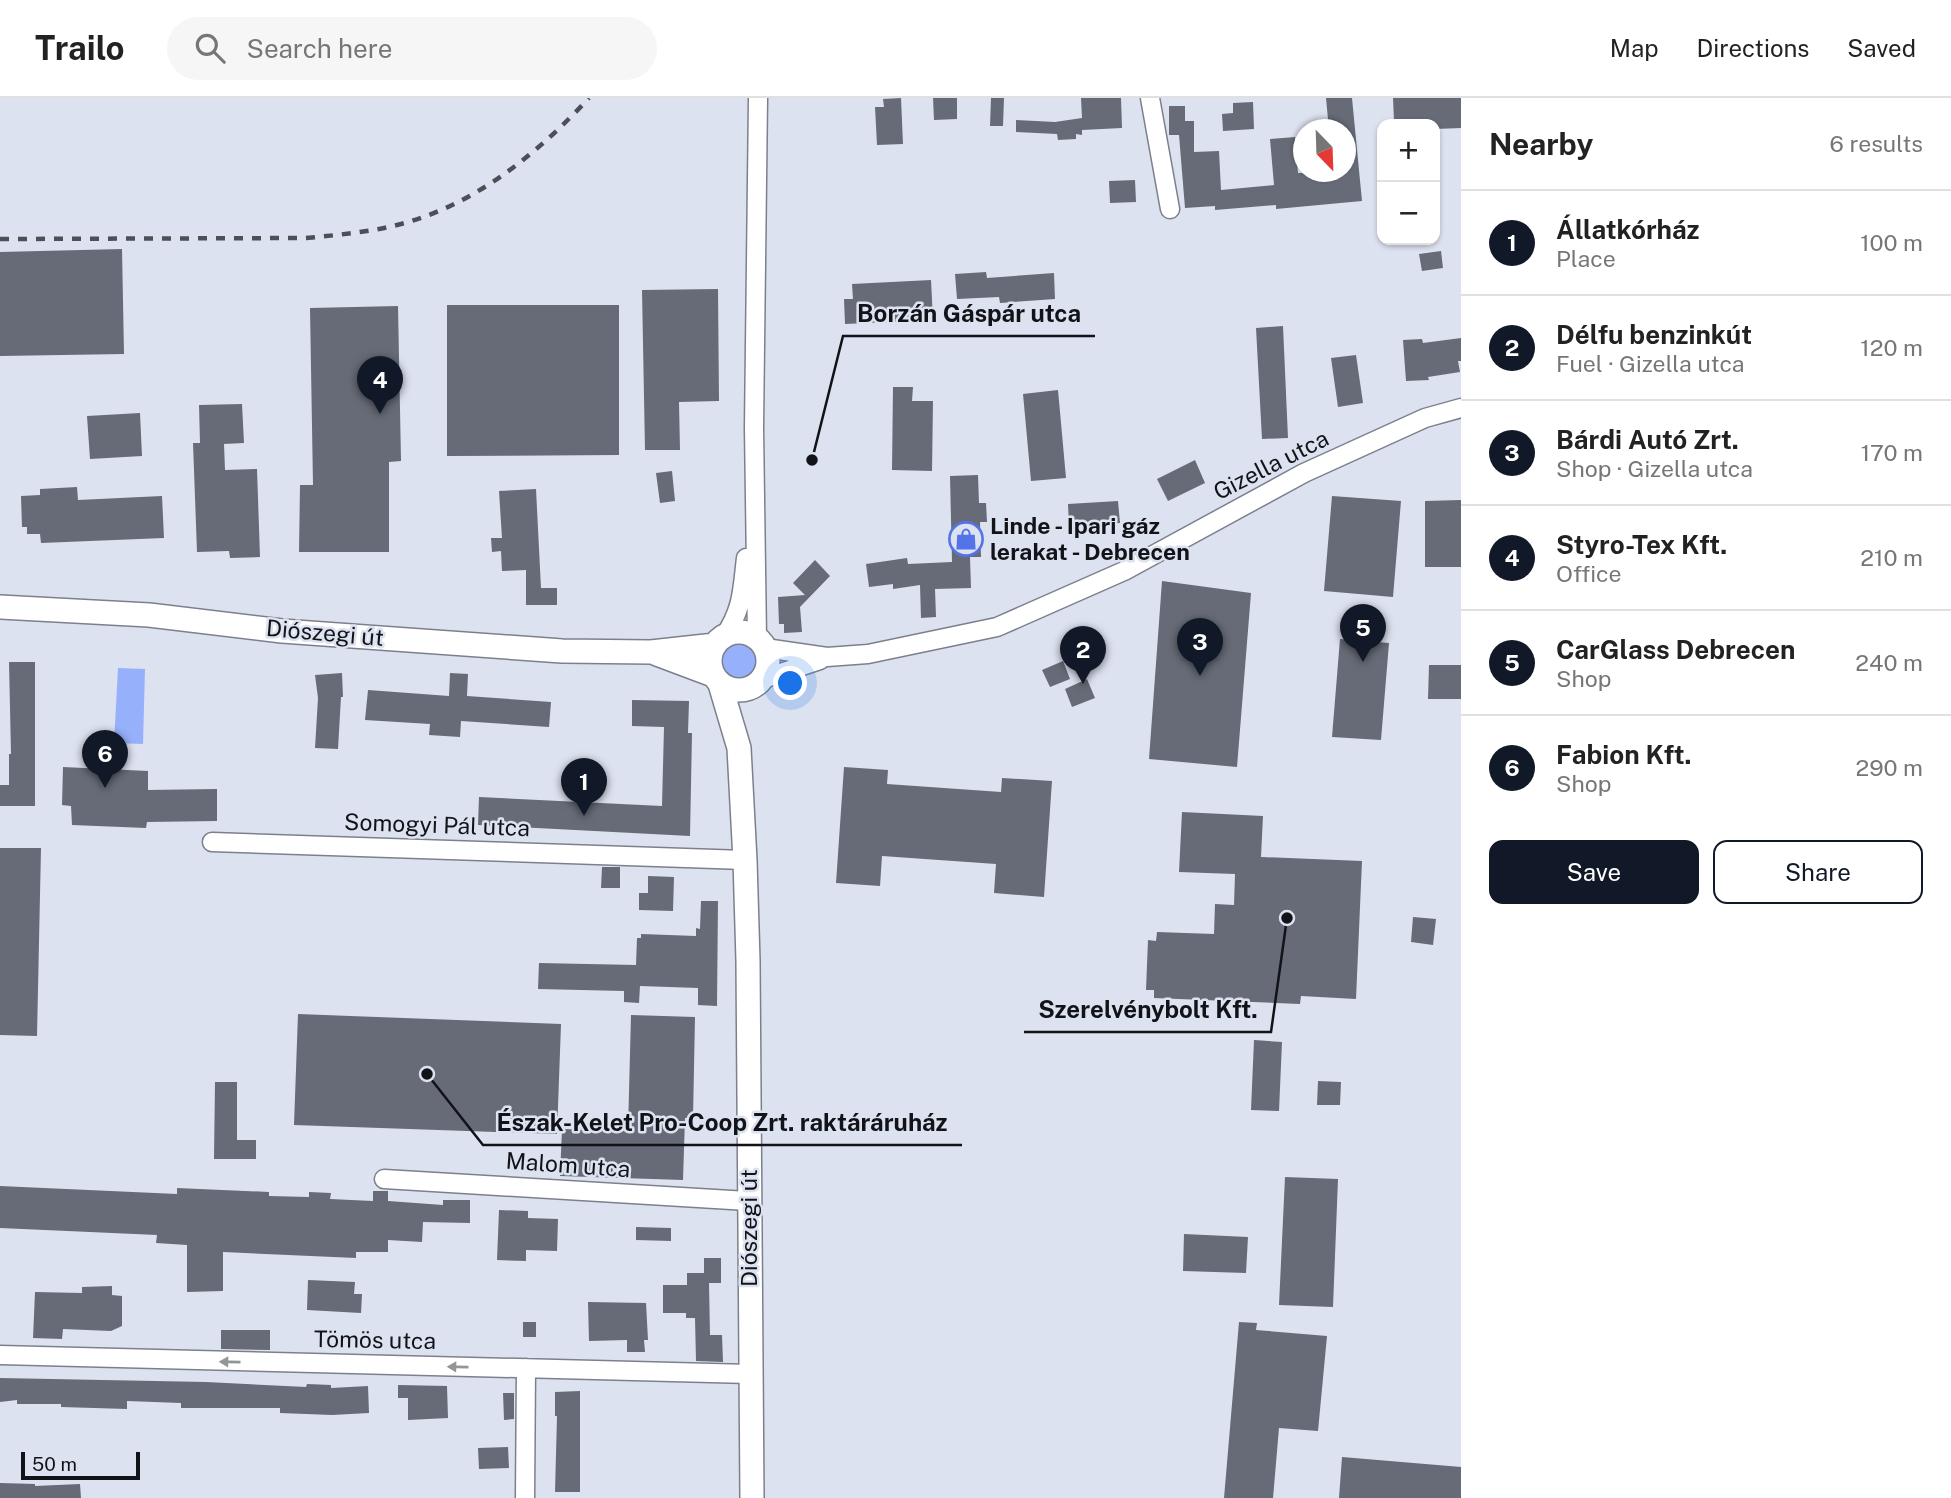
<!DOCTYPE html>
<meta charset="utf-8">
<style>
body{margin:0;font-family:"Public Sans",sans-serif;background:#f6f6f6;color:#222}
.controls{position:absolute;right:21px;top:21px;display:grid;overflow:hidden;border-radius:14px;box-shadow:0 2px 5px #0004}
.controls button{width:63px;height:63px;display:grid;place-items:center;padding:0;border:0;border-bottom:2px solid #e0e0e0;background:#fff;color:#222;font:35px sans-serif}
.compass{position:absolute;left:1293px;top:21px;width:63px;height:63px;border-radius:50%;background:#fff;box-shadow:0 2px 5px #0004;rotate:157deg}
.scale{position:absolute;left:21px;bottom:18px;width:119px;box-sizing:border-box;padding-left:7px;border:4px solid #111318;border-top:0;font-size:19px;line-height:24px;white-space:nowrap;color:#111318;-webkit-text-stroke:5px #dde2f0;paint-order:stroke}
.you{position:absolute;left:791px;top:586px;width:24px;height:24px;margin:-18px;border:5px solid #fff;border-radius:50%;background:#1a73e8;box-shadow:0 0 0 10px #1a73e833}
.badge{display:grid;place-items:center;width:46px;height:46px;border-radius:50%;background:#111827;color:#fff;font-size:23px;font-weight:700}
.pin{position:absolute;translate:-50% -58px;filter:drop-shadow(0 2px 4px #0008)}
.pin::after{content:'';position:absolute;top:37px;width:24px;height:21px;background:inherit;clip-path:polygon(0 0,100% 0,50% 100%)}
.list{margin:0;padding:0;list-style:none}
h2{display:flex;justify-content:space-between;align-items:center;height:91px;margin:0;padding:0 28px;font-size:30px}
h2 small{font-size:23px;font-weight:400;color:#767676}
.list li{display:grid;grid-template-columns:46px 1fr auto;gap:21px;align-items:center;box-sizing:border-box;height:105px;padding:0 28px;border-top:2px solid #e0e0e0}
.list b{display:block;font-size:26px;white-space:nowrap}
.list p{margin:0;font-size:23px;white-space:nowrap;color:#767676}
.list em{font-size:23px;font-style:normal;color:#767676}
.actions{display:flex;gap:14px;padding:21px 28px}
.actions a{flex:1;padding:16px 0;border:2px solid #111827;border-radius:14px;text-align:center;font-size:24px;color:#111827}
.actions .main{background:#111827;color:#fff}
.icon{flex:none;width:38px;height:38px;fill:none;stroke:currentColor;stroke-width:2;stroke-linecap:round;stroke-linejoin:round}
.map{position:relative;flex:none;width:1461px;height:1400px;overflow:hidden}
header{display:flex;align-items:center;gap:42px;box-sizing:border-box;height:98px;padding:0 35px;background:#fff;border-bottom:2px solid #e0e0e0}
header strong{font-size:33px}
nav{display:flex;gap:38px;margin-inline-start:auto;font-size:24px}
.search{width:490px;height:63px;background:#f6f6f6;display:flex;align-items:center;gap:18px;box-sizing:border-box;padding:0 24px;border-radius:38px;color:#767676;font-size:26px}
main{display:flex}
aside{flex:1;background:#fff}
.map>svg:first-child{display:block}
.green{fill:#97b0fb}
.building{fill:#666b77}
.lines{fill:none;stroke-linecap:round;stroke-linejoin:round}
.minor-casing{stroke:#7c808c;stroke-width:21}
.major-casing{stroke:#7c808c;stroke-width:26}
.minor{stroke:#fff;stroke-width:18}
.major{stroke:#fff;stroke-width:23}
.rail{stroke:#4d4f57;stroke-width:4.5;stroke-dasharray:9 9;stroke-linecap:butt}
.oneway{fill:#949597}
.labels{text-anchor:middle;stroke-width:5;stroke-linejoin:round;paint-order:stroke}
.street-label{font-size:23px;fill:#111318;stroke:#dde2f0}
.poi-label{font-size:23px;font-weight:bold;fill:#111318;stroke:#dde2f0;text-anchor:start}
.leader{fill:none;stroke:#111318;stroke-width:2.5}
.callout-dot{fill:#111318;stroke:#dde2f0;stroke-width:2.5}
.callout-label{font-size:24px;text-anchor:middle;font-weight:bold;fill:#111318;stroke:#dde2f0;stroke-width:5;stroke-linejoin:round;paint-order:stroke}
</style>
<header>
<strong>Trailo</strong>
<div class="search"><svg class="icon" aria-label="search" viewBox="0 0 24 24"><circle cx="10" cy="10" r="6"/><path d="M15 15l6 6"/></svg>Search here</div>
<nav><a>Map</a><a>Directions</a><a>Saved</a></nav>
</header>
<main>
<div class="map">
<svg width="1461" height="1400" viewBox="0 0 1461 1400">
<rect width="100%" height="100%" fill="#dde2f0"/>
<!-- green -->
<path class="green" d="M720 563a19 19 0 1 1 38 0a19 19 0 1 1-38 0Z
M118,570L145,571L143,646L114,645Z"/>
<!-- building -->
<path class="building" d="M901,0L903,46L877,47L875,9H884L883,1Z
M933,0H957V21L934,22Z
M991,0H1004L1003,28H990Z
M1081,0H1121L1122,30L1082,32V37L1076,36V41L1058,42L1057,36L1016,34V22L1055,24L1082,20Z
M1326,0H1352L1362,103L1276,111V107L1215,112V108L1185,110L1179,37H1169V8H1185V23H1194V54L1219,53L1221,92L1274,87L1270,41L1295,39L1298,75L1346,74V32H1329Z
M1393,0H1461V30L1435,31V26H1429L1428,21L1394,23Z
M1253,4L1254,31L1223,33L1222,16L1233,15V5Z
M1135,82L1136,104L1110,105L1109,83Z
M122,151L124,256L0,258V154Z
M1441,153L1443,170L1422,173L1419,156Z
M986,174L987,180L1054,175L1055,201L1000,205L999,199L957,201L955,176Z
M931,182L933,222L845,226L844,201H853L852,186Z
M718,191L719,303L679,304L680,352H645L642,192Z
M447,207H619V357L447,358Z
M398,208L401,363L389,364V454H299L300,387H313L310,210Z
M1283,228L1288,340L1262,341L1256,230Z
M1461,240V263H1458L1460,274L1428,279L1429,282L1406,283L1403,242L1422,241L1423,245Z
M1356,257L1363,305L1338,309L1331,260Z
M893,289H913L912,303H933L932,373L892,372Z
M1058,292L1066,380L1031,383L1023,296Z
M242,306L244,345L224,346L225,372L257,371L260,459L230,460L229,453L197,454L193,345H200L199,307Z
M140,315L142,358L90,361L87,318Z
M1195,362L1205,385L1168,403L1157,381Z
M672,373L675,403L660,405L656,375Z
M978,377L979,405H986L987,424H980L981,459H970L971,490L935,491L936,519L921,520L920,487L893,491V486L869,489L866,466L907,460L908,466L952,464L950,378Z
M77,389L78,402L162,398L164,440L41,445L40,436H27V429H22L21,398L40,397V391Z
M536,391L541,490H557V507H526V472L502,473L501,453L492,454L491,440H502L499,393Z
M1332,398L1401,403L1393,499L1324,493Z
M1461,402V469H1425V403Z
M1118,403L1120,425L1069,428L1068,406Z
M815,462L830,478L800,509L802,534L784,535V526H779L778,499L805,497L793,485Z
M1162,483L1251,495L1237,669L1149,661Z
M1340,541L1389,545L1381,642L1332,639Z
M1063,563L1070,581L1050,589L1042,572Z
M9,564H35V708H0V687H9V656H11Z
M1429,567H1461V601H1428Z
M342,575L343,599H341L338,651L315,650L318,600L315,577Z
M450,575L468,576L467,598L551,604L549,629L461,623L460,639L429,637L430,626L365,622L368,592L449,598Z
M1087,581L1095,600L1072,609L1065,591Z
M632,602L689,603L688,635H692L690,738L478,727L479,699L662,708L664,629L632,628Z
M63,669L148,673V692L217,691V723L147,724L146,730L72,727L71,708L62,707Z
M844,669L888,672L887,686L1001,694L1002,680L1052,683L1044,799L994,795L996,766L882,758L880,788L836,785Z
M1182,714L1263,718L1261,759L1362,763L1356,901L1301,898L1300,906L1154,900V892H1146L1148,842L1156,843L1157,834L1214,836L1215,806L1234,807L1235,776L1179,774Z
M0,750H41L37,938L0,937Z
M602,769H620V790H601Z
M648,778L674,779L673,813L639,812V795H648Z
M701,803H718L717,908L698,907V890L640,888L639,905L624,904V893L538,891L539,865L636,867L637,840H641V836L696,838V830L700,831Z
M1413,819L1436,821L1433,847L1411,844Z
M298,916L561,926L557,1036L294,1027Z
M631,917L695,919L693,1020H685L683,1082L560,1078L562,1031L628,1033Z
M1254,942L1282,944L1279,1013L1251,1012Z
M1318,983L1341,984L1340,1007H1317Z
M215,984H237V1042H256V1061H214Z
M1285,1079L1338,1081L1333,1209L1279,1207Z
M0,1088L177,1096V1090L269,1094V1098L309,1099V1094L331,1095L330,1101L373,1103V1093H388V1103L443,1107V1102H470V1125L423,1124L422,1144L388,1142V1154H356V1160L223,1154V1193L187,1194V1147L156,1145L157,1137L0,1130Z
M499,1112L528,1113V1120L558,1121L557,1153L526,1152V1163L497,1162Z
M636,1129L671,1130V1143L636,1142Z
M1184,1136L1248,1139L1246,1175L1183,1173Z
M704,1160H721V1185H709L710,1237H722L723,1264L696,1263L695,1220H686V1215H663V1187H687V1175H704Z
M308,1182L355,1184L354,1196H362L361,1215L307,1212Z
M112,1188V1197L122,1198V1228L111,1233L63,1231L62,1241L33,1240L35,1194L82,1195V1189Z
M588,1204L646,1205L648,1242H644L645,1254H627V1242L589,1243Z
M523,1224H536V1239H523Z
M1239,1224L1257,1225L1256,1232L1327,1238L1318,1333L1279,1330L1273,1400H1224Z
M221,1232H270V1252L221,1251Z
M0,1280L206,1284L306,1289L307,1286L331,1287V1290L368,1288L369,1315L332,1317L280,1315V1310H181V1305L127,1303V1311L61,1309V1306H17V1302L0,1304Z
M398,1287L447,1288L448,1320L408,1322V1300H398Z
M580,1293V1394H555L557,1318H555V1294Z
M503,1295H514V1321L504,1322Z
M508,1349L509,1370L479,1371L478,1350Z
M1342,1359L1461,1369V1400H1339Z
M0,1385L35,1386V1388L80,1386L81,1400H0Z"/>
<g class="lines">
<!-- minor casing -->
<g class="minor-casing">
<path id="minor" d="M1150,0L1170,111
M724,539C743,510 742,493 746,460
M757,541L754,330L758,0
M765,550L827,559L868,556L997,529L1124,473L1304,375L1425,320L1461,310
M760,582L820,562
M212,744L745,762
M384,1081L748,1103
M0,1257L750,1276
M525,1400L526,1270"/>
</g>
<!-- major casing -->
<g class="major-casing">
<path id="major" d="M0,509L149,517L282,533L562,553L651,554L715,547
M710 563a29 29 0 1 1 58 0a29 29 0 1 1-58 0Z
M657,556L713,577
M720,586L739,650L745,762L748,863L752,1400"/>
</g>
<!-- minor -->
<use href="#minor" class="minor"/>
<!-- major -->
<use href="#major" class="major"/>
<!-- rail -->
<path class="rail" d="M0,141L306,140C338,137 370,134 401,126C476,106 537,56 589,0"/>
</g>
<!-- one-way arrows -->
<defs><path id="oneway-solid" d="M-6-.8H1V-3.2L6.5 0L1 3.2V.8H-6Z" transform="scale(1.75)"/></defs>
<g class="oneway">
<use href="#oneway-solid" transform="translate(230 1264) rotate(-179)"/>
<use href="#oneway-solid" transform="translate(458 1269) rotate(-179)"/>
</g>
<!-- icons -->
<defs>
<g id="shop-ring" transform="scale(1.75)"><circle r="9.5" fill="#dde2f0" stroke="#5473e8" stroke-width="1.5"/><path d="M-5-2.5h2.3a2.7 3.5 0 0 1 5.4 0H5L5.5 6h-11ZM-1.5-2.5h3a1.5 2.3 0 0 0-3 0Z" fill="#5473e8"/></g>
</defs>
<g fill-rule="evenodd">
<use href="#shop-ring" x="966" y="441"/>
</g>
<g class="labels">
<!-- street labels -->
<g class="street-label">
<text transform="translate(1271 367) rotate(-27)" y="8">Gizella utca</text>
<text transform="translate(325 535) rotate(5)" y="8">Diószegi út</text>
<text transform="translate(437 727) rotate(2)" y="8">Somogyi Pál utca</text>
<text transform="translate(568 1067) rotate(4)" y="8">Malom utca</text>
<text transform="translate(749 1130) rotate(-90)" y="8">Diószegi út</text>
<text transform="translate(375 1242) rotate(1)" y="8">Tömös utca</text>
</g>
<!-- poi labels -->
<g class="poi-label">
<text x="990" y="436">Linde - Ipari gáz<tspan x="990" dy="26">lerakat - Debrecen</tspan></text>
</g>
</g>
<!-- callouts -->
<path class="leader" d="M812 362L843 238H1095M1287 820L1271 934H1024M427 976L483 1047H962"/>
<g class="callout-dot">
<circle cx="812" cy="362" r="7"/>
<circle cx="1287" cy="820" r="7"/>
<circle cx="427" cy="976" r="7"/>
</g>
<g class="callout-label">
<text x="969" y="224">Borzán Gáspár utca</text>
<text x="1148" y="920">Szerelvénybolt Kft.</text>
<text x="722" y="1033">Észak-Kelet Pro-Coop Zrt. raktáráruház</text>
</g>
</svg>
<div class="controls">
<button>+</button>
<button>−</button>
</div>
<svg class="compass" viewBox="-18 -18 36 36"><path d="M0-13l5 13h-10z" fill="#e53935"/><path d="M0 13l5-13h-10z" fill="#767676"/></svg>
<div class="scale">50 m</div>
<div class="you"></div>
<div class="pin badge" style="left:584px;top:718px">1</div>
<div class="pin badge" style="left:1083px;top:586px">2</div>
<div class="pin badge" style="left:1200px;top:578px">3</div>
<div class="pin badge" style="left:380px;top:316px">4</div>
<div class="pin badge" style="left:1363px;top:564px">5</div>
<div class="pin badge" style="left:105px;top:690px">6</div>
</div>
<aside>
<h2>Nearby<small>6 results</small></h2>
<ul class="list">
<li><span class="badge">1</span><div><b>Állatkórház</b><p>Place</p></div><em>100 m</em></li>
<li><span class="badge">2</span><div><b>Délfu benzinkút</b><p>Fuel · Gizella utca</p></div><em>120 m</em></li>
<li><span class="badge">3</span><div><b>Bárdi Autó Zrt.</b><p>Shop · Gizella utca</p></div><em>170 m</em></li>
<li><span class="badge">4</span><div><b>Styro-Tex Kft.</b><p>Office</p></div><em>210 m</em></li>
<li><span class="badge">5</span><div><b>CarGlass Debrecen</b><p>Shop</p></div><em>240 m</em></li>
<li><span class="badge">6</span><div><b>Fabion Kft.</b><p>Shop</p></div><em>290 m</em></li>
</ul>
<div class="actions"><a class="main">Save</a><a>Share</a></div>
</aside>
</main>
